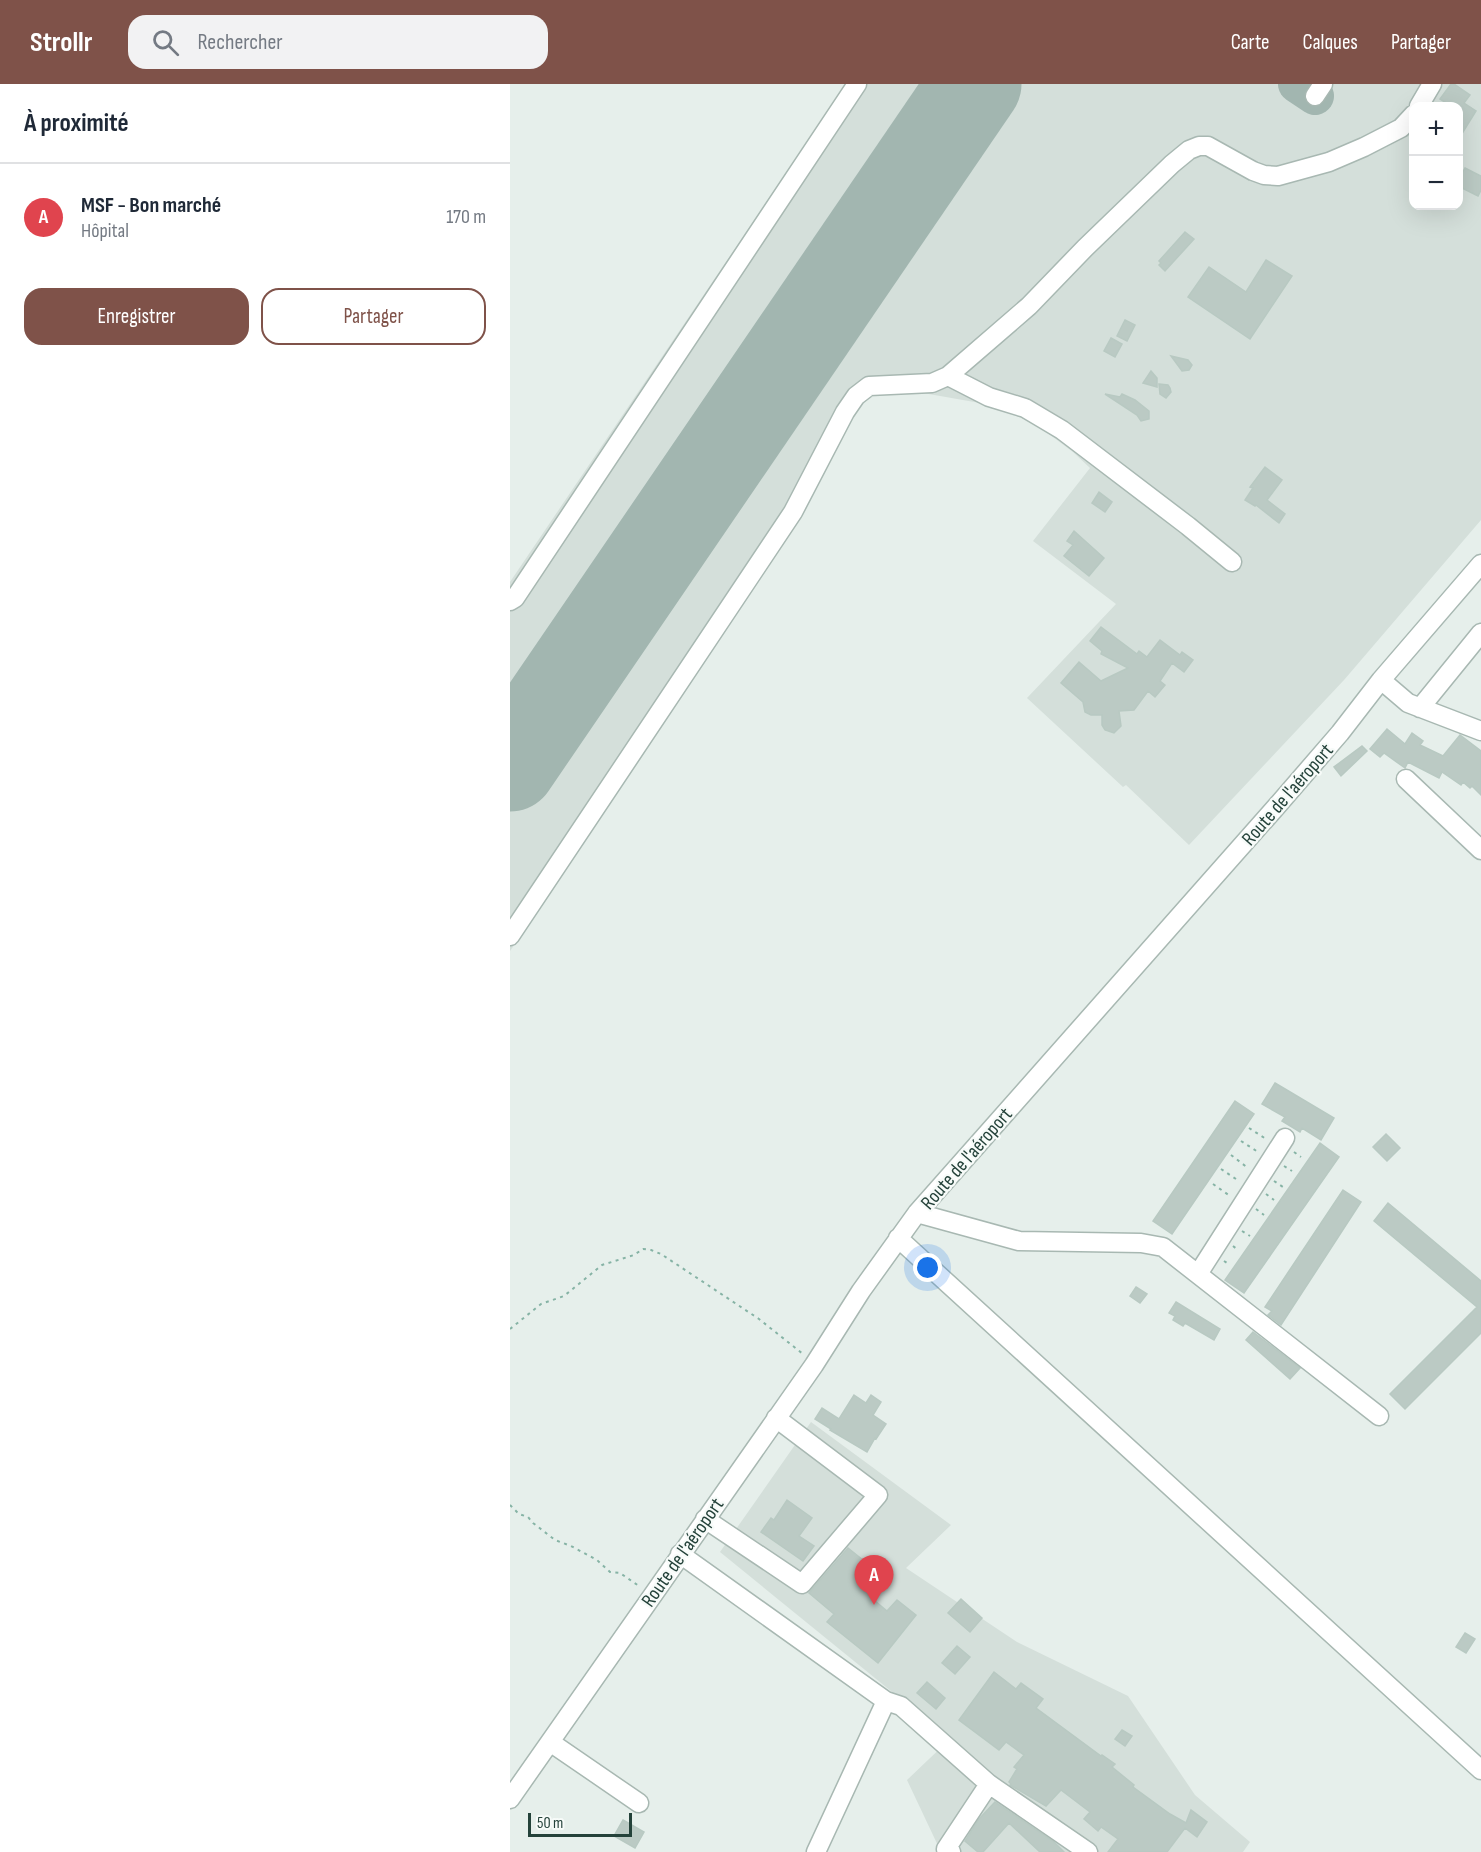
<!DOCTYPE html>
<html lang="fr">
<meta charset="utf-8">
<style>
body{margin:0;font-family:"Sofia Sans Condensed",sans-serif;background:#f2f2f3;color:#1f2937}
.controls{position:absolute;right:18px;top:18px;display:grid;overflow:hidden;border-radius:12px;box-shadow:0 6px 24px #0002}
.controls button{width:54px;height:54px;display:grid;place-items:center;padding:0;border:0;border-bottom:2px solid #e0e1e3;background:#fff;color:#1f2937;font:30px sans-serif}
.scale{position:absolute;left:18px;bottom:15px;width:104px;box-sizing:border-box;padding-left:6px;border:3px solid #24423a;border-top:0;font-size:16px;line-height:21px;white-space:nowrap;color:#24423a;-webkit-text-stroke:4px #f7fbf9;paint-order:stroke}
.you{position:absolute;left:418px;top:1184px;width:21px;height:21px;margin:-15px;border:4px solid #fff;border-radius:50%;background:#1a73e8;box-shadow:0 0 0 9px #1a73e833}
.badge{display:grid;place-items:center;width:39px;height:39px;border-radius:50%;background:#7f5249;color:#fff;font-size:20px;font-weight:700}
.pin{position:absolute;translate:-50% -50px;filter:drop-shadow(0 2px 3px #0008)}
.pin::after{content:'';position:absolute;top:32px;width:21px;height:18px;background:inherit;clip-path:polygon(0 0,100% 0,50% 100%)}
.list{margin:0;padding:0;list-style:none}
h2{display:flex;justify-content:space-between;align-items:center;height:78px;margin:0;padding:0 24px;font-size:26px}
h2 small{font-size:20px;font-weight:400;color:#747a83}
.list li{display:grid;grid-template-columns:39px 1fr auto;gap:18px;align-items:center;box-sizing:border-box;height:108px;padding:0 24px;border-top:2px solid #e0e1e3}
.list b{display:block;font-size:22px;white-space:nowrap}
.list p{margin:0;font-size:20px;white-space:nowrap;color:#747a83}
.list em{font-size:20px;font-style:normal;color:#747a83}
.actions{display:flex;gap:12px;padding:18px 24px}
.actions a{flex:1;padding:14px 0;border:2px solid #7f5249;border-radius:18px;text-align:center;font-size:21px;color:#7f5249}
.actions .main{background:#7f5249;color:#fff}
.icon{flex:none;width:33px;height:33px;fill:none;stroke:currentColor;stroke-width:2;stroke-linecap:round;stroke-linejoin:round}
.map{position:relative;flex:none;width:971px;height:1768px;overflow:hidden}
header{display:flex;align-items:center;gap:36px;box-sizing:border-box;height:84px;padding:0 30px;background:#7f5249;color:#fff}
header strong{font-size:28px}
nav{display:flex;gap:33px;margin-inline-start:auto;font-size:21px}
.search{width:420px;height:54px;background:#f2f2f3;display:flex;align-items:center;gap:15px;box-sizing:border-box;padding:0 21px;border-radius:18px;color:#747a83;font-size:22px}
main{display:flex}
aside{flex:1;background:#fff}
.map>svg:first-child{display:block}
.built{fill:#d4dfda;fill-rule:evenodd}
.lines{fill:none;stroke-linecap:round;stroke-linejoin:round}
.taxiway{stroke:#a2b6b0;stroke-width:38}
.runway{stroke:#a2b6b0;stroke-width:93}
.building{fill:#bbcac4;stroke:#b8c9c2;stroke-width:1.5}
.minor-casing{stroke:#a8b8b2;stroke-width:21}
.path{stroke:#86b3a5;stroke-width:2;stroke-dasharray:3 4.5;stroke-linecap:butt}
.minor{stroke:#fff;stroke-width:18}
.labels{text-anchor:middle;stroke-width:4.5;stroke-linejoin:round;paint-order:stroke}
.street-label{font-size:20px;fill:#24423a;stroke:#f7fbf9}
</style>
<header>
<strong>Strollr</strong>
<div class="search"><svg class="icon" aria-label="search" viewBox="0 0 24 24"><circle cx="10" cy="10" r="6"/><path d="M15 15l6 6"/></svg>Rechercher</div>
<nav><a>Carte</a><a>Calques</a><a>Partager</a></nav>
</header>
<main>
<aside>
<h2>À proximité<small></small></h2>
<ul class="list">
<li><span class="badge" style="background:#e0444e">A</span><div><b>MSF - Bon marché</b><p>Hôpital</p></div><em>170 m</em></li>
</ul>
<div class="actions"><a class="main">Enregistrer</a><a>Partager</a></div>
</aside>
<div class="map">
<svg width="971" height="1768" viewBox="0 0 971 1768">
<rect width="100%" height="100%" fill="#e6efeb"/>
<!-- built -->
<path class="built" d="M336,0H971V436L834,596L679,761L616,701L613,703L517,614L606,520L523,457L580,384L563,368L531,344L504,330L470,319L413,309L381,306L355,312L201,565L39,812L0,867V498ZM904,22H948V122H904Z
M301,1338L441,1441L396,1484L507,1558L618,1612L685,1711L740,1758L733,1768H431L397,1696L440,1655L210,1468Z"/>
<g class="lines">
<!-- taxiway -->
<path class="taxiway" d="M787,0L805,12"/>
<!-- runway -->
<path class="runway" d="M0,681L465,0"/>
</g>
<!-- building -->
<path class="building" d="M941,0H944L960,11L954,19L966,27L948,56V22H941L930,15Z
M955,84L971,92V106L968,112L948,102V97Z
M675,148L684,155L655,187L649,181L651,179L649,177Z
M756,176L782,192L740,255L678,213L699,183L736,208Z
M615,236L625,241L617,257L607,252Z
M601,254L612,260L605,273L594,267Z
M661,272L678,276L682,281L679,286L672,287Z
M641,287L647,294V303L633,299Z
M649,300L658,301L660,304L661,308L656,314L650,310Z
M595,310L610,313L612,310L625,316L639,327V335L631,337L627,331Z
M755,383L772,396L757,416L775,430L769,439L746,421L745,422L735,416L743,404L740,403Z
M589,408L602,418L595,428L582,419Z
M564,447L594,474L579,492L554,472L563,461L557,457Z
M591,543L627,570L629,567L637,573L650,556L670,571L672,568L683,576L674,588L662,579L650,597L655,601L645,613L638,607L624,626L609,627L611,642L604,649L595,646L592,641V631H581L575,628L573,618L551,599L569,578L591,597L618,584L591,570L592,567L580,557Z
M877,645L895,660L902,649L913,657L910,661L933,672L950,651L971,667V711L962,702L960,704L953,698L951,701L932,688L929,694L898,678L895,684L874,669L870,673L860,665Z
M852,662L857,667L831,692L824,683Z
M765,999L824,1034L811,1056L792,1044L790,1048L772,1037L775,1033L752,1020Z
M725,1017L744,1030L662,1150L643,1137Z
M876,1050L890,1064L877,1077L863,1063Z
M810,1059L829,1073L734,1209L715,1196Z
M833,1106L851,1118L771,1241L758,1231L762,1227L755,1223Z
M878,1119L971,1197V1249L895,1325L880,1310L967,1223L864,1137Z
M626,1203L637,1210L630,1219L620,1212Z
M666,1218L710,1245L704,1256L675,1239L673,1242L663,1236L665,1232L659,1229Z
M743,1248L790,1284L780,1295L736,1256Z
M344,1311L356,1319L361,1311L371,1318L363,1331L376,1340L366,1355L365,1354L357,1368L320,1346L321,1345L305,1335L312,1324L329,1335Z
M277,1416L302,1434L289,1452L304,1462L293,1477L251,1448L261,1434L264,1436Z
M338,1464L373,1492L358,1511L377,1527L387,1516L406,1531L368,1579L317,1538L324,1530L299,1509Z
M451,1515L472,1534L460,1548L438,1529Z
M955,1549L965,1555L956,1569L946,1563Z
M447,1562L460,1573L445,1590L432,1579Z
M484,1588L506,1605L511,1599L533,1615L526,1624L591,1672L592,1671L605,1680L602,1683L624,1701L623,1703L660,1730L676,1739L681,1726L697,1738L687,1753L675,1744L657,1768H598L608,1755L591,1743L588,1747L574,1735L580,1728L551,1706L536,1722L500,1701L501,1700L499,1698L507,1685L504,1683L514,1671L496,1658L489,1666L449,1636Z
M417,1598L435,1614L426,1625L407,1609Z
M612,1646L622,1652L615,1662L605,1655Z
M485,1718L544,1758L554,1768H530L499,1739L473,1768H468L455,1757L469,1735Z
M113,1736L134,1748L125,1764L104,1752Z"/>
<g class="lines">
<!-- minor casing -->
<g class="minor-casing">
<path id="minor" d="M805,12L813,0
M909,22L922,0
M438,292L479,313L515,324L552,346L678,442L722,478
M0,517L5,514L347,0
M871,596L898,619L971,647
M910,624L971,549
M896,695L971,766
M0,852L283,428L335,328L346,312L359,302L422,299L438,292L519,222L575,164L662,80L679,66L689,62H698L743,87L754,91L768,92L819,78L854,63L891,44L904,30
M407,1129L509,1157L631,1159L653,1163L869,1332
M388,1154L971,1686
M688,1190L775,1054
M195,1435L292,1500L368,1411L266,1334
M170,1470L376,1617L306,1768
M376,1617L391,1622L479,1700L578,1768
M40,1658L129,1719
M0,1715L304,1281L351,1207L407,1129L766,723L830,649L871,596L971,480
M441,1768L436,1765L479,1700"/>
</g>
<!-- path -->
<path class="path" d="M739,1044L756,1055
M731,1057L748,1068
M784,1068L791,1073
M721,1071L738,1084
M774,1082L782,1087
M711,1085L729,1097
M764,1097L773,1103
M703,1100L720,1112
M756,1110L764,1116
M746,1125L754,1131
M732,1147L740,1152
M723,1162L728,1166
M714,1177L720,1181
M0,1245L31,1220L54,1212L92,1181L124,1171L133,1165L141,1166L151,1170L249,1235L293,1270
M0,1421L9,1430L18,1433L23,1439L45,1456L61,1462L87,1476L100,1488L110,1489L129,1502"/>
<!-- minor -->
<use href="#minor" class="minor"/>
</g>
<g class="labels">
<!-- street labels -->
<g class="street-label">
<text transform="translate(777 710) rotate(-49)" y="7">Route de l'aéroport</text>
<text transform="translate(456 1074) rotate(-49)" y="7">Route de l'aéroport</text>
<text transform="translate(172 1468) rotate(-55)" y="7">Route de l'aéroport</text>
</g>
</g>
</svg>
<div class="controls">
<button>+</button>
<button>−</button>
</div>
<div class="scale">50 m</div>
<div class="you"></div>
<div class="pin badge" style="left:364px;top:1521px;background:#e0444e">A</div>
</div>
</main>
